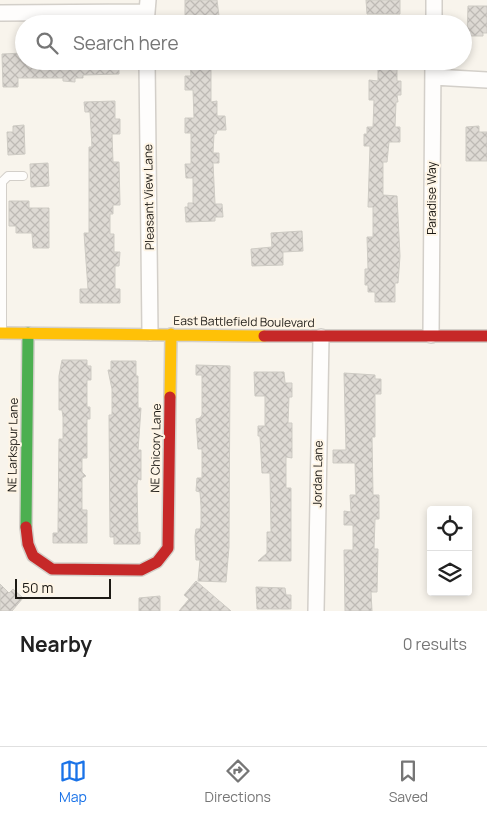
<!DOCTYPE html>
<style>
body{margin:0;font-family:Manrope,sans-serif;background:#f2f2f2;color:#222}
.controls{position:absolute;right:15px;bottom:15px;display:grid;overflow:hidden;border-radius:5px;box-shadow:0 2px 8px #0003}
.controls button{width:45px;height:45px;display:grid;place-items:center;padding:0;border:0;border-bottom:1px solid #e0e0e0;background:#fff;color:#222;font:25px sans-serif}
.scale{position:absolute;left:15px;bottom:12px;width:96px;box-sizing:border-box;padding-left:5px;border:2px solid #1d1a15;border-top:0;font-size:14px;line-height:18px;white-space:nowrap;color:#1d1a15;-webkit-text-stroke:4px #fef5e6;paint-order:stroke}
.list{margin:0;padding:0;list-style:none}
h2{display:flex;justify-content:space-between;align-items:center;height:65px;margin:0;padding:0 20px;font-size:21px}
h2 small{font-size:16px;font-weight:400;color:#767676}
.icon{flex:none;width:28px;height:28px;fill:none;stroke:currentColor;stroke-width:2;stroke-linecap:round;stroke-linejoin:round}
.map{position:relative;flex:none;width:487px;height:611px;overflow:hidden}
.search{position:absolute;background:#fff;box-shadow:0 2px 8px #0003;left:15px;right:15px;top:15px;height:55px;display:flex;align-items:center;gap:12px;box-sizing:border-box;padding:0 18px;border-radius:28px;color:#767676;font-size:19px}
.sheet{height:135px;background:#fff}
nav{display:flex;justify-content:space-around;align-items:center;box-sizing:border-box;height:70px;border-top:1px solid #e0e0e0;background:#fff;font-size:14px;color:#767676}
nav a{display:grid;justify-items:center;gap:2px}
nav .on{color:#1a73e8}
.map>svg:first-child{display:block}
.building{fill:url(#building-cross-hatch);stroke:#cecbc4}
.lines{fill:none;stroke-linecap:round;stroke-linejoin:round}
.lane-casing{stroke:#d3cfc9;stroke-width:10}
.street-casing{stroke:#d3cfc9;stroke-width:18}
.fast-casing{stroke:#d3cfc9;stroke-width:14}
.slow-casing{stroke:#d3cfc9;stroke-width:14}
.jam-casing{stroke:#d3cfc9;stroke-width:14}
.lane{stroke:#fefdfc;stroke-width:8}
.street{stroke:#fefdfc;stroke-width:15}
.fast{stroke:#4caf50;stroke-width:11}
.slow{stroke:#ffc107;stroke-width:11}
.jam{stroke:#c62828;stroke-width:11}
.labels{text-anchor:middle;stroke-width:4;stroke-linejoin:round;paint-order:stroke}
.street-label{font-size:12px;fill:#1d1a15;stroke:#fef5e6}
</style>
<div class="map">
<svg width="487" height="611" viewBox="0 0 487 611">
<defs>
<pattern id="building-cross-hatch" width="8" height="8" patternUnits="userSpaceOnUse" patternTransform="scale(1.25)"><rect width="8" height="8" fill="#dedad4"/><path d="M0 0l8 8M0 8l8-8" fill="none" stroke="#bebab5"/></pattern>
</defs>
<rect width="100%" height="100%" fill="#f8f4ec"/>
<!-- building -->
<path class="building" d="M185,0H217L220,24H185Z
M366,0H400V14H367Z
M468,6H487V33H483V36H467Z
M24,53V61H119V74L83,75V78H75V82L63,81V78H18V87H3L2,54Z
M190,61H211V102L217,101V116H225L226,130H217L216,134H214L213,153H219V163H213L215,204H222L223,217H215V221L186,222L185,207H188V203H193V178H186L185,164H191V133H185V118H194L193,90H185V76H191Z
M378,61H397V81H401V95H397L398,102H396L395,127H400V142H389L387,162H383V195L397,196L400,256L398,283H395V302H375V292H368V285H365V269H368L367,237H373V207H368L370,146H364V134H367V127H373L374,100H369V80L378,81Z
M115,101V119H120V134H112L113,162H119L120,205H113V214H110V234H114V252H120L119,266H115V289H120V303H80V289H88L84,233H89V147H92L90,112H85L84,102Z
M24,125L25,154L8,155L7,132H13V126Z
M479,126V132H487V161H466V127Z
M48,163L49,186L31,187L30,164Z
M9,201H29V208H49V248H33L32,233H16V226H9Z
M302,231L303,251L283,252V265L252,266L251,249L272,247L271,233Z
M62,360H87V366H91V380H87V407H90V419H87V458H82V472L86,476L82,478V510H87V543H53V533H58V528L59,439H63V417L62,410H59V376Z
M111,361H136V376H138V408H141L138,450H141V480L138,479L137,485L138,533L140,532V544H114V537H110L109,415H112V389L108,370H111Z
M196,365L230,366L229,547L226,582L198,581L200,560H196L195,536L196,529H200L201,525V506L200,492L196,491L197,478H202V449H198L196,419L200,418L202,415V375H196Z
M254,372H284L285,383H292V397H289L288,423H292V458L286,457V488H291V561H258L267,553V532H271L270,473H262L260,436H258V426H265V396H255Z
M344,373L375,375V379H381V394H375V437H372L373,495H379V519H375L374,549H378L377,592H371L372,611H345L344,550H353V525H344V511L351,512L350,495H356L355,463H333V450H346Z
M196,581L231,611H179L189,599L184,595Z
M0,584L9,593L13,589L23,598L12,611H0Z
M256,587L285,588L286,595H291V609H257Z
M160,596V611H139V598Z"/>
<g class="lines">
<!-- lane casing -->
<g class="lane-casing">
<path id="lane" d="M2,333V182L8,176H23"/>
</g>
<!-- street casing -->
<g class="street-casing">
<path id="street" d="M0,13L146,12
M146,24L148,0
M434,24V0
M147,61L150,333
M433,77L487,80
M431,335L433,61
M316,611L321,337"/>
</g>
<!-- fast casing -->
<g class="fast-casing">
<path id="fast" d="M26,527L28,333"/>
</g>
<!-- slow casing -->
<g class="slow-casing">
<path id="slow" d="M0,333L264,336
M170,397L171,334"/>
</g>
<!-- jam casing -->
<g class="jam-casing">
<path id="jam" d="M264,336H487
M26,527L28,544L33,556L52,569L141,570L157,562L168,548L170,397"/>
</g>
<!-- lane -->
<use href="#lane" class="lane"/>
<!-- street -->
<use href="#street" class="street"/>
<!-- fast -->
<use href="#fast" class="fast"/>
<!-- slow -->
<use href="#slow" class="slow"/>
<!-- jam -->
<use href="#jam" class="jam"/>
</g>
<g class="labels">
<!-- street labels -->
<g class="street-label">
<text transform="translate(149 197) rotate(-91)" y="4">Pleasant View Lane</text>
<text transform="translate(432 198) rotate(-90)" y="4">Paradise Way</text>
<text transform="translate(244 322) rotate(1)" y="4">East Battlefield Boulevard</text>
<text transform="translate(13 445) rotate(-89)" y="4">NE Larkspur Lane</text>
<text transform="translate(156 448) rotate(-89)" y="4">NE Chicory Lane</text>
<text transform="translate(318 474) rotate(-89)" y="4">Jordan Lane</text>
</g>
</g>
</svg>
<div class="controls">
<button><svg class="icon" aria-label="locate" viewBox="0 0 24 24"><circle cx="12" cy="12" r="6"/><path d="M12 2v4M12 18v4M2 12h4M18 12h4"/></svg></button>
<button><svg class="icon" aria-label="layers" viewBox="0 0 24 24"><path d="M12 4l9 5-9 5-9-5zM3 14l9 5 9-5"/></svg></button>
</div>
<div class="scale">50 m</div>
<div class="search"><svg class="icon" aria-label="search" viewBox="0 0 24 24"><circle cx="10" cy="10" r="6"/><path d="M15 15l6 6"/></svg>Search here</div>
</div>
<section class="sheet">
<h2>Nearby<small>0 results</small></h2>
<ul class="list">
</ul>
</section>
<nav>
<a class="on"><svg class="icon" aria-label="map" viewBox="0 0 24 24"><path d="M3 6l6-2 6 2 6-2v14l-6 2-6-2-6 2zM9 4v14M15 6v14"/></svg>Map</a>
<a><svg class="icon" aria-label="directions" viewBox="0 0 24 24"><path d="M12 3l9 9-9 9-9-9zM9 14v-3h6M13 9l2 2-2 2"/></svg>Directions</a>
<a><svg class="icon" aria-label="saved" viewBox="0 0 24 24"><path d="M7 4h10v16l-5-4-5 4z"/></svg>Saved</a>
</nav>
